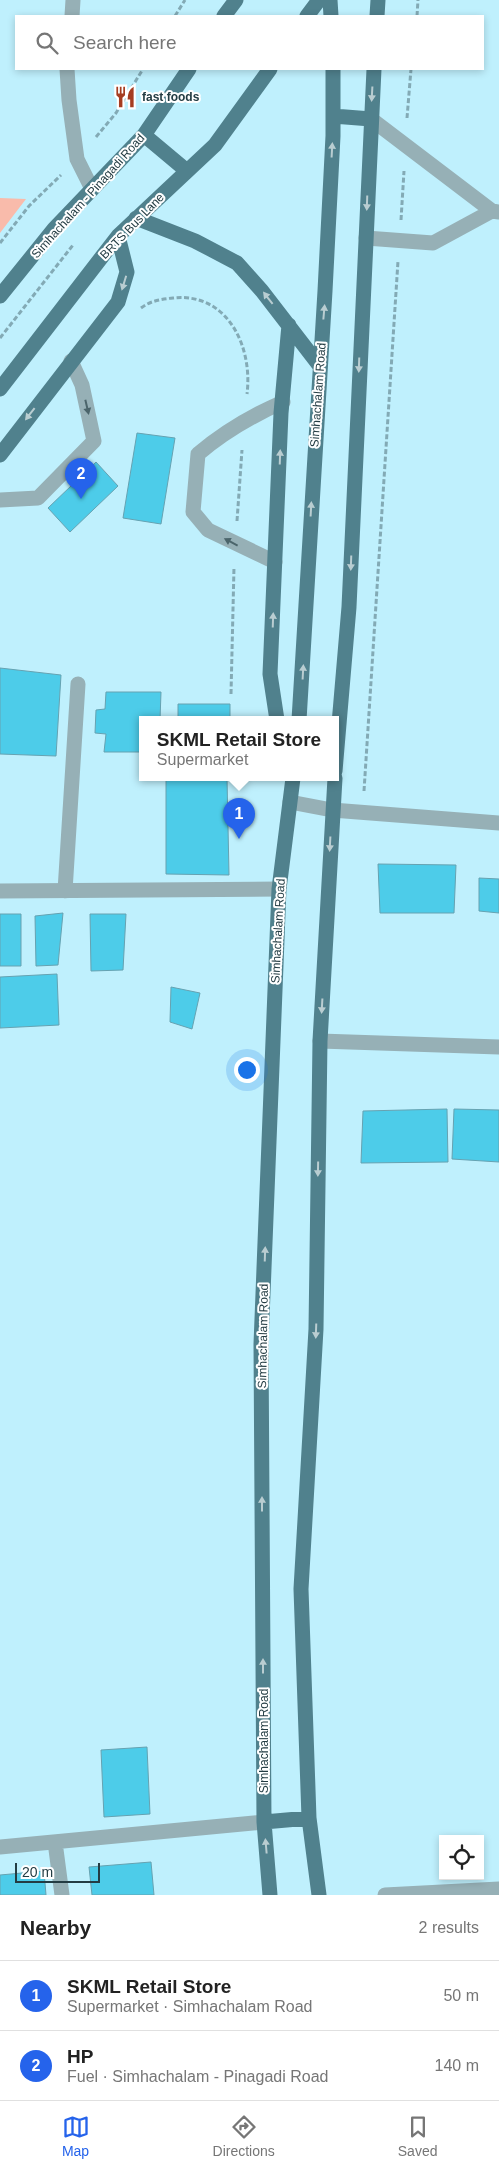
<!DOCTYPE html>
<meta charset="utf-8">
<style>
body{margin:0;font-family:Helvetica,sans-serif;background:#f2f2f2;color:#222}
.controls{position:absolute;right:15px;bottom:15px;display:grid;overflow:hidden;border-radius:0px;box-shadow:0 2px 8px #0003}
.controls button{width:45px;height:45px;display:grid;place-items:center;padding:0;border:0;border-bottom:1px solid #e0e0e0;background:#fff;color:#222;font:25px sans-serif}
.scale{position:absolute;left:15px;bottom:12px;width:85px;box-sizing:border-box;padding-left:5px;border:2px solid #233c43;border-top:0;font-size:14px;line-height:18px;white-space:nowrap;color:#233c43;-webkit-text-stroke:4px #fff;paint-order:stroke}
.you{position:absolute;left:246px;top:1069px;width:18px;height:18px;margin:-12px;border:4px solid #fff;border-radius:50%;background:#1a73e8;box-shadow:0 0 0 8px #1a73e833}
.badge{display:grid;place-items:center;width:32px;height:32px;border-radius:50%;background:#2563eb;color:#fff;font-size:16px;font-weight:700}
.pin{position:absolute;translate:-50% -41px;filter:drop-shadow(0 1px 2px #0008)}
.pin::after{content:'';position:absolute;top:26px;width:18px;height:15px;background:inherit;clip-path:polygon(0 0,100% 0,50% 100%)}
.popup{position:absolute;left:139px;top:716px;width:200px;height:65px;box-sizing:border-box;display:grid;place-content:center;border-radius:0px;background:#fff;filter:drop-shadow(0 1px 4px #0005);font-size:16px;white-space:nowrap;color:#767676}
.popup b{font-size:19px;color:#222}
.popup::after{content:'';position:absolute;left:50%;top:100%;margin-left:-10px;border:10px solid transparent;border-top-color:#fff}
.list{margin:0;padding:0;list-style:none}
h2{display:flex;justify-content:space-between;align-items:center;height:65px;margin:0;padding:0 20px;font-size:21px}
h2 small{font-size:16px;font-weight:400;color:#767676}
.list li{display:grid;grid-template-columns:32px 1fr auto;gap:15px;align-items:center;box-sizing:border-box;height:70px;padding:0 20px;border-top:1px solid #e0e0e0}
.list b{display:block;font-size:19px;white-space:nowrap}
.list p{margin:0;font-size:16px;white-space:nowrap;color:#767676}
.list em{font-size:16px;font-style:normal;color:#767676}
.icon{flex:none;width:28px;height:28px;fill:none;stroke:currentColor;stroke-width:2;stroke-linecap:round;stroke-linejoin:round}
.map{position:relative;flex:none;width:499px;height:1895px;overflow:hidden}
.search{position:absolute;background:#fff;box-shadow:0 2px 8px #0003;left:15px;right:15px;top:15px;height:55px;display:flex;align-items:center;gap:12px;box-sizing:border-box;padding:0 18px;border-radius:0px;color:#767676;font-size:19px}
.sheet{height:205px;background:#fff}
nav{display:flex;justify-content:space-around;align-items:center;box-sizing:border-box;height:70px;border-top:1px solid #e0e0e0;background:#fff;font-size:14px;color:#767676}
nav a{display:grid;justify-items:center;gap:2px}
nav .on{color:#2563eb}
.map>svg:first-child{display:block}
.green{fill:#f9bbab}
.building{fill:#4dcce9;stroke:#66a2b1}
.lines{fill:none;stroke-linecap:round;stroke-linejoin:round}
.path{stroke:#83aab5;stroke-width:3;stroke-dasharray:5 2.5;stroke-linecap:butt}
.lane{stroke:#96b0b6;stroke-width:15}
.street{stroke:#96b0b6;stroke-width:15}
.primary{stroke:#50818d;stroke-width:15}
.oneway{fill:#b9cdd1}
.oneway2{fill:#4b656b}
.labels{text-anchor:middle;stroke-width:4;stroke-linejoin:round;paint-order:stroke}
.poi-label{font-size:12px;font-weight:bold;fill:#233c43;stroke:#fff;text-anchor:start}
.street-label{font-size:12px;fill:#233c43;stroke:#fff}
</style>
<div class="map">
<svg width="499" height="1895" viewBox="0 0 499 1895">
<rect width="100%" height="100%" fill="#bff0fd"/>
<!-- green -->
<path class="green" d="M0,198L26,199L0,233Z"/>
<!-- building -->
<path class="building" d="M137,433L175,438L161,524L123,518Z
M96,462L118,486L70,532L48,508Z
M0,668L61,675L56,756L0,754Z
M106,692H161L160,720H143V752H104L106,734L95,733L96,710L105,709Z
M178,704H230V720H178Z
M166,778H227L229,875L166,874Z
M378,864L456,865L454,913H380Z
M479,878L499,879V913L479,911Z
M63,913L58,965L36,966L35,916Z
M0,914H21V966H0Z
M90,914H126L123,970L91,971Z
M57,974L59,1025L0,1028V977Z
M171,987L200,993L192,1029L170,1022Z
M447,1109L448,1162L361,1163L363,1111Z
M454,1109L499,1110V1162L452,1159Z
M147,1747L150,1814L104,1817L101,1750Z
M151,1862L154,1895H92L89,1867Z
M44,1871L46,1895H0V1875Z"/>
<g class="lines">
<!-- path -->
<path class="path" d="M175,16L185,0
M417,16L418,0
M407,118L411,69
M96,137L116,113L143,69
M401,220L404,171
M0,243L29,206L61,175
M141,308C150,301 161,299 173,298C227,292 253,346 247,394
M0,338L73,245
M237,521L242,450
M231,694L234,567
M364,791L398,261"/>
<!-- lane -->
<path class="lane" d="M0,500L38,498L94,441L82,385L71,361
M275,562L208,530L193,512L198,454C224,432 251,416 283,402
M385,1895L499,1889"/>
<!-- street -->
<path class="street" d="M72,16L73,0
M67,69L69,100L77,159L92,189
M371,119L492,211L499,212
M366,238L433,243L492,211
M290,802L332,810L499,823
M0,891L279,889
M65,891L78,684
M320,1041L499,1047
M55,1842L62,1895
M0,1847L264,1822"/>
<!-- primary -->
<path class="primary" d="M330,0L331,16
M224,16L236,0
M307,16L319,0
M377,16L378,0
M333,116L371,119
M144,135L187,171
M136,218L195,241L237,263L262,291L319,365
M0,296L54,229L144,135L189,69
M0,389L118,236L215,145L270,69
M0,455L118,302L127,272L118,236
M277,720L270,674L281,413L289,325
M299,720L325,291L333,136V69
M335,771L349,607L374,69
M264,1822L309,1818
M270,1895L264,1822L261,1344L279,889L293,778
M319,1895L309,1818L301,1589L316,1329L320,1041L335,778"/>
</g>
<!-- one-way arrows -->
<defs><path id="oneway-solid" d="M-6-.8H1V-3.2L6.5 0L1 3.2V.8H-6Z" transform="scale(1.25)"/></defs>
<g class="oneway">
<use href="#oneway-solid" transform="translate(372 94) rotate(93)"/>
<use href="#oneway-solid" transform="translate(332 150) rotate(-87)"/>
<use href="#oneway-solid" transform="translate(367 203) rotate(92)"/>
<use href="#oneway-solid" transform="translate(124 283) rotate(107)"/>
<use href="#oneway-solid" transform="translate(268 298) rotate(-128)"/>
<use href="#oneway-solid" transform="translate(324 312) rotate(-85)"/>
<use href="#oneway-solid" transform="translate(359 365) rotate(92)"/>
<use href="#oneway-solid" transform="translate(30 414) rotate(128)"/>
<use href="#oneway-solid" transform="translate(280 457) rotate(-88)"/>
<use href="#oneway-solid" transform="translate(311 509) rotate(-87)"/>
<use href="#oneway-solid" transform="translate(351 563) rotate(92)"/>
<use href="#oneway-solid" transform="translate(273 620) rotate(-88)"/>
<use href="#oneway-solid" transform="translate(303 672) rotate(-87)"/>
<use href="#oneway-solid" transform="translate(330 844) rotate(93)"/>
<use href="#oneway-solid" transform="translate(322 1006) rotate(93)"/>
<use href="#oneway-solid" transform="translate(318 1169) rotate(91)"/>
<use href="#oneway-solid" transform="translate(265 1254) rotate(-88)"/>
<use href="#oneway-solid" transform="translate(316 1331) rotate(92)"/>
<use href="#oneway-solid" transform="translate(262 1504) rotate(-90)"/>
<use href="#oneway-solid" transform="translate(263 1666) rotate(-90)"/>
<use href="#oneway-solid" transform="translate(266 1846) rotate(-95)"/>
</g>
<g class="oneway2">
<use href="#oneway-solid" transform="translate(87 407) rotate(77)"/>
<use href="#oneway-solid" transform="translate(231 542) rotate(-152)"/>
</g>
<!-- icons -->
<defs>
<g id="restaurant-bare" transform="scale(1.725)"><path d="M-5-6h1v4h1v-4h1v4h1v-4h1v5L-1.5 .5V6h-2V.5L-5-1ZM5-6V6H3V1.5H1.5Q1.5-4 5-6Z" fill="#a53d21" stroke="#fff" stroke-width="2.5" paint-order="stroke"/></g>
</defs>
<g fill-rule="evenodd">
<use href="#restaurant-bare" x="125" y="97"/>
</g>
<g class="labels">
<!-- poi labels -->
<g class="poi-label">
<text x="142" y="101">fast foods</text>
</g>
<!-- street labels -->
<g class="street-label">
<text transform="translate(88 196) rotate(-48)" y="4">Simhachalam - Pinagadi Road</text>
<text transform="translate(132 226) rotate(-46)" y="4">BRTS Bus Lane</text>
<text transform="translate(318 395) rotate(-86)" y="4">Simhachalam Road</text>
<text transform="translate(278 931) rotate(-87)" y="4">Simhachalam Road</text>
<text transform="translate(263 1336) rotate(-89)" y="4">Simhachalam Road</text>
<text transform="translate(264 1741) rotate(-90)" y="4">Simhachalam Road</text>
</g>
</g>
</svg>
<div class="controls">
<button><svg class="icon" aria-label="locate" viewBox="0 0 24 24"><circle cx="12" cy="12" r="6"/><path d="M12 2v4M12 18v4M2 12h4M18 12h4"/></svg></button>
</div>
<div class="scale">20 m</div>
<div class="you"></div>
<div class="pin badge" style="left:239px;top:839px">1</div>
<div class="popup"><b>SKML Retail Store</b>Supermarket</div>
<div class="pin badge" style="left:81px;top:499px">2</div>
<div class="search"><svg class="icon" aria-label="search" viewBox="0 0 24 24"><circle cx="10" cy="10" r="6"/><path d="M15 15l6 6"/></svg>Search here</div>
</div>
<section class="sheet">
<h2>Nearby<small>2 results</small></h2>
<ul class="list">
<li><span class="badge">1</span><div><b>SKML Retail Store</b><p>Supermarket · Simhachalam Road</p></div><em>50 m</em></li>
<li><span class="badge">2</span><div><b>HP</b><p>Fuel · Simhachalam - Pinagadi Road</p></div><em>140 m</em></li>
</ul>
</section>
<nav>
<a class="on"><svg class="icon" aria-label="map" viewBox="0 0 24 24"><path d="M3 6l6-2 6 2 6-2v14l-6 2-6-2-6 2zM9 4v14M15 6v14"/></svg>Map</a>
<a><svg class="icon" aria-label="directions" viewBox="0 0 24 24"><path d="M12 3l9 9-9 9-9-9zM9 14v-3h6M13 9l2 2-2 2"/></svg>Directions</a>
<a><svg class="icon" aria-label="saved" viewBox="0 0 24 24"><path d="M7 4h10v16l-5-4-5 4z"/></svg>Saved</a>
</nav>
